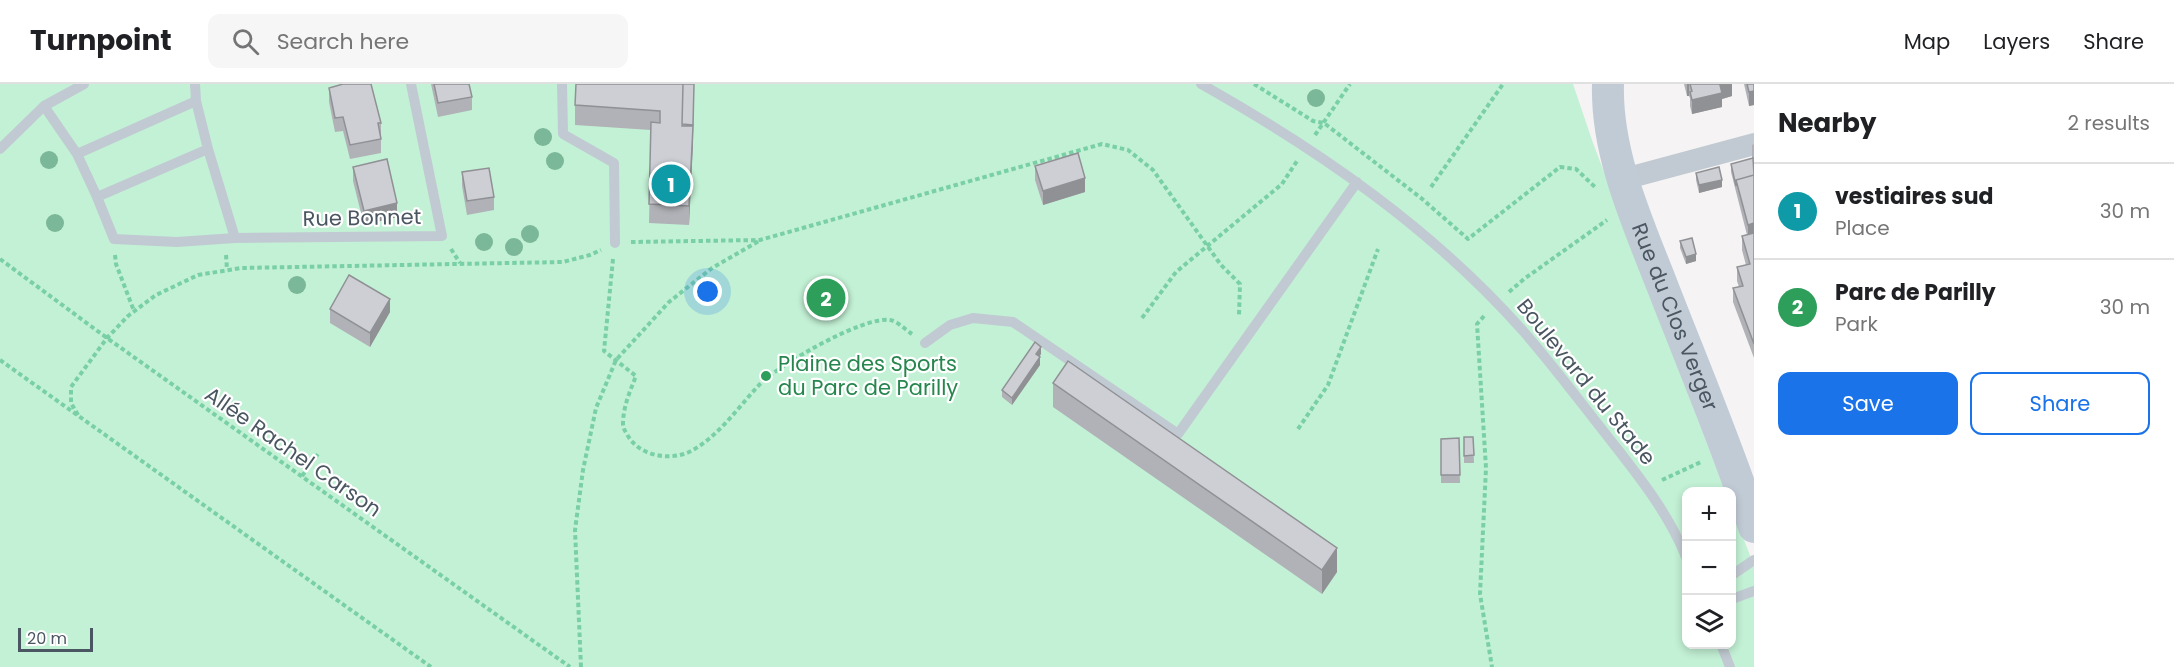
<!DOCTYPE html>
<meta charset="utf-8">
<style>
body{margin:0;font-family:Poppins,sans-serif;background:#f6f6f6;color:#202124}
.controls{position:absolute;right:18px;bottom:18px;display:grid;overflow:hidden;border-radius:12px;box-shadow:0 3px 9px #0003}
.controls button{width:54px;height:54px;display:grid;place-items:center;padding:0;border:0;border-bottom:2px solid #e0e0e0;background:#fff;color:#202124;font:30px sans-serif}
.scale{position:absolute;left:18px;bottom:15px;width:75px;box-sizing:border-box;padding-left:6px;border:3px solid #4a5661;border-top:0;font-size:16px;line-height:21px;white-space:nowrap;color:#4a5661;-webkit-text-stroke:4px #fff;paint-order:stroke}
.you{position:absolute;left:708px;top:208px;width:21px;height:21px;margin:-15px;border:4px solid #fff;border-radius:50%;background:#1a73e8;box-shadow:0 0 0 9px #1a73e833}
.badge{display:grid;place-items:center;width:39px;height:39px;border-radius:50%;background:#1a73e8;color:#fff;font-size:20px;font-weight:700}
.pin{position:absolute;translate:-50% -50%;border:3px solid #fff;box-shadow:0 2px 6px #0006}
.list{margin:0;padding:0;list-style:none}
h2{display:flex;justify-content:space-between;align-items:center;height:78px;margin:0;padding:0 24px;font-size:26px}
h2 small{font-size:20px;font-weight:400;color:#757577}
.list li{display:grid;grid-template-columns:39px 1fr auto;gap:18px;align-items:center;box-sizing:border-box;height:96px;padding:0 24px;border-top:2px solid #e0e0e0}
.list b{display:block;font-size:22px;white-space:nowrap}
.list p{margin:0;font-size:20px;white-space:nowrap;color:#757577}
.list em{font-size:20px;font-style:normal;color:#757577}
.actions{display:flex;gap:12px;padding:18px 24px}
.actions a{flex:1;padding:14px 0;border:2px solid #1a73e8;border-radius:12px;text-align:center;font-size:21px;color:#1a73e8}
.actions .main{background:#1a73e8;color:#fff}
.icon{flex:none;width:33px;height:33px;fill:none;stroke:currentColor;stroke-width:2;stroke-linecap:round;stroke-linejoin:round}
.map{position:relative;flex:none;width:1754px;height:583px;overflow:hidden}
header{display:flex;align-items:center;gap:36px;box-sizing:border-box;height:84px;padding:0 30px;background:#fff;border-bottom:2px solid #e0e0e0}
header strong{font-size:28px}
nav{display:flex;gap:33px;margin-inline-start:auto;font-size:21px}
.search{width:420px;height:54px;background:#f6f6f6;display:flex;align-items:center;gap:15px;box-sizing:border-box;padding:0 21px;border-radius:12px;color:#757577;font-size:22px}
main{display:flex}
aside{flex:1;background:#fff}
.map>svg:first-child{display:block}
.green{fill:#c3f1d5}
.lines{fill:none;stroke-linecap:round;stroke-linejoin:round}
.path{stroke:#7ad0a6;stroke-width:4;stroke-dasharray:4.5 3;stroke-linecap:butt}
.lane{stroke:#c1cad2;stroke-width:10}
.street{stroke:#c1cad2;stroke-width:22}
.secondary{stroke:#c1cbd6;stroke-width:32}
.tree{fill:#7bb799}
.wall{fill:#b0b2b7}
.shaded-wall{fill:#909195}
.building{fill:#cdcfd5;stroke:#909195;stroke-width:1.5}
.leisure-dot{fill:#2e9e5b;stroke:#fff;stroke-width:2}
.labels{text-anchor:middle;stroke-width:4.5;stroke-linejoin:round;paint-order:stroke}
.street-label{font-size:21px;fill:#4a5661;stroke:#fff}
.leisure-label{font-size:21px;fill:#27864d;stroke:#fff;text-anchor:start}
</style>
<header>
<strong>Turnpoint</strong>
<div class="search"><svg class="icon" aria-label="search" viewBox="0 0 24 24"><circle cx="10" cy="10" r="6"/><path d="M15 15l6 6"/></svg>Search here</div>
<nav><a>Map</a><a>Layers</a><a>Share</a></nav>
</header>
<main>
<div class="map">
<svg width="1754" height="583" viewBox="0 0 1754 583">
<rect width="100%" height="100%" fill="#f5f3f3"/>
<!-- green -->
<path class="green" d="M0,0H1573L1593,59L1725,407L1686,408V560H1732V424L1754,482V583H0Z"/>
<g class="lines">
<!-- path -->
<path class="path" d="M1254,0L1313,37L1324,39L1421,114L1468,155L1560,83L1576,85L1595,103
M1315,51L1350,0
M1431,103L1503,0
M631,158L760,156L1102,60L1128,66L1153,86L1221,181L1240,200L1239,231
M451,165L460,179
M115,171L116,180L134,227
M226,171L227,186
M0,175L107,254L570,583
M613,175L604,267L636,292C630,307 623,323 623,340C623,345 626,348 628,352C640,372 669,377 689,368C719,353 738,323 761,299C781,280 863,232 890,236C897,237 906,246 912,250
M1509,208L1524,195L1607,136
M1484,232L1477,240L1486,384L1480,510L1492,583
M1142,234L1176,188L1282,100L1297,77
M0,276L431,583
M78,331L71,319V303L107,254L128,232L156,211L198,191L241,184L563,178L590,171L601,166
M1298,345L1328,301L1378,165
M302,392L318,370
M1662,396L1701,378
M581,583L575,446L583,386L596,324L616,276L669,218L712,184L759,157"/>
<!-- lane -->
<path class="lane" d="M562,0L563,50L614,79L615,159
M1201,0C1320,67 1433,145 1524,248C1551,279 1576,312 1601,344C1632,384 1667,425 1686,473
M196,17L208,65L235,154
M44,22L77,70L97,113L114,155L177,158L235,154L442,152L411,0
M0,65L44,22L84,0
M77,70L196,17L195,0
M97,113L208,65
M925,259L950,241L973,234L1013,238L1178,350L1357,98
M1732,491L1754,476
M1732,515L1754,507
M1721,560L1730,583"/>
<!-- street -->
<path class="street" d="M1624,95L1754,60"/>
<!-- secondary -->
<path class="secondary" id="s1" d="M1608,0C1606,69 1637,137 1662,201C1693,281 1727,361 1754,443"/>
</g>
<!-- trees -->
<g class="tree">
<circle cx="1316" cy="14" r="9"/>
<circle cx="543" cy="53" r="9"/>
<circle cx="49" cy="76" r="9"/>
<circle cx="555" cy="77" r="9"/>
<circle cx="55" cy="139" r="9"/>
<circle cx="530" cy="150" r="9"/>
<circle cx="484" cy="158" r="9"/>
<circle cx="514" cy="163" r="9"/>
<circle cx="297" cy="201" r="9"/>
</g>
<!-- wall -->
<path class="wall" d="M431,0H469L472,13V26L438,33Z
M694,0L689,141L649,139L651,46L575,41V21Z
M1684,0H1732V12L1722,15V23L1692,30L1690,22V14L1689,12H1687Z
M1744,0H1754V21L1749,22Z
M329,4L381,39V69L350,75L343,47L335,48L329,18Z
M1754,60V274L1733,218V204L1739,203L1737,197V183L1746,181L1742,166V152L1747,151L1731,88V80L1752,75V61Z
M1035,82L1085,108L1043,121L1035,96Z
M353,83L397,133L364,141L353,97Z
M462,88L494,113V126L467,131L462,102Z
M1696,89L1722,103L1699,109L1696,96Z
M1680,157L1696,177L1686,180L1680,164Z
M330,225L390,228L370,263L330,239Z
M1041,270L1039,273L1040,281L1012,321L1002,313V306Z
M1053,299L1337,488L1322,510L1053,323Z
M1464,353H1473L1474,379H1464Z
M1459,354L1460,399H1441V355Z"/>
<!-- shaded-wall -->
<path class="shaded-wall" d="M694,0L693,61L689,141V122Z
M1687,0H1689V12H1687Z
M1724,0H1732V12L1722,15V23L1692,30V16Z
M1754,7V21L1749,22V8Z
M1085,94V108L1043,121V107Z
M1722,96V103L1699,109V101Z
M397,119V133L364,141V127Z
M1754,139V153L1748,155V141Z
M1696,170V177L1686,180V173Z
M390,215V228L370,263V249Z
M1041,263V270L1036,278V270Z
M1040,273V281L1012,321V314Z
M1337,464V488L1322,510V486Z"/>
<!-- building -->
<path class="building" d="M343,0H371L381,39H378L381,55L350,61L343,33L335,34L329,4Z
M434,0H469L472,13L438,19Z
M576,0H683L682,42H693L689,122L649,120L651,38L660,39V27L575,21Z
M683,0H694L693,41L682,40Z
M1690,0H1724L1720,1L1722,9L1692,16L1690,8L1692,7Z
M1747,0H1754V7L1749,8Z
M1078,69L1085,94L1043,107L1035,82Z
M1753,74L1754,91L1736,96V102L1731,80Z
M387,75L397,119L364,127L353,83Z
M1719,83L1722,96L1699,101L1696,89Z
M489,84L494,113L467,117L462,88Z
M1754,91V139L1748,141L1736,96Z
M1754,149V260L1733,204L1743,202L1737,183L1750,180L1742,152Z
M1692,154L1696,170L1686,173L1680,157Z
M349,191L390,215L370,249L330,225Z
M1035,258L1041,263L1036,270L1040,273L1012,314L1002,306Z
M1068,277L1337,464L1322,486L1053,299Z
M1464,353H1473L1474,371L1464,372Z
M1459,354L1460,391H1441V355Z"/>
<!-- markers -->
<circle class="leisure-dot" cx="766" cy="292" r="6"/>
<g class="labels">
<!-- street labels -->
<g class="street-label">
<text transform="translate(362 134) rotate(-1)" y="7">Rue Bonnet</text>
<text dy="7" stroke="none"><textPath href="#s1" startOffset="244">Rue du Clos Verger</textPath></text>
<text transform="translate(1586 298) rotate(51)" y="7">Boulevard du Stade</text>
<text transform="translate(293 368) rotate(35)" y="7">Allée Rachel Carson</text>
</g>
<!-- leisure labels -->
<g class="leisure-label">
<text x="778" y="287">Plaine des Sports<tspan x="778" dy="24">du Parc de Parilly</tspan></text>
</g>
</g>
</svg>
<div class="controls">
<button>+</button>
<button>−</button>
<button><svg class="icon" aria-label="layers" viewBox="0 0 24 24"><path d="M12 4l9 5-9 5-9-5zM3 14l9 5 9-5"/></svg></button>
</div>
<div class="scale">20 m</div>
<div class="you"></div>
<div class="pin badge" style="left:671px;top:100px;background:#0f9aa8">1</div>
<div class="pin badge" style="left:826px;top:214px;background:#2e9e5b">2</div>
</div>
<aside>
<h2>Nearby<small>2 results</small></h2>
<ul class="list">
<li><span class="badge" style="background:#0f9aa8">1</span><div><b>vestiaires sud</b><p>Place</p></div><em>30 m</em></li>
<li><span class="badge" style="background:#2e9e5b">2</span><div><b>Parc de Parilly</b><p>Park</p></div><em>30 m</em></li>
</ul>
<div class="actions"><a class="main">Save</a><a>Share</a></div>
</aside>
</main>
